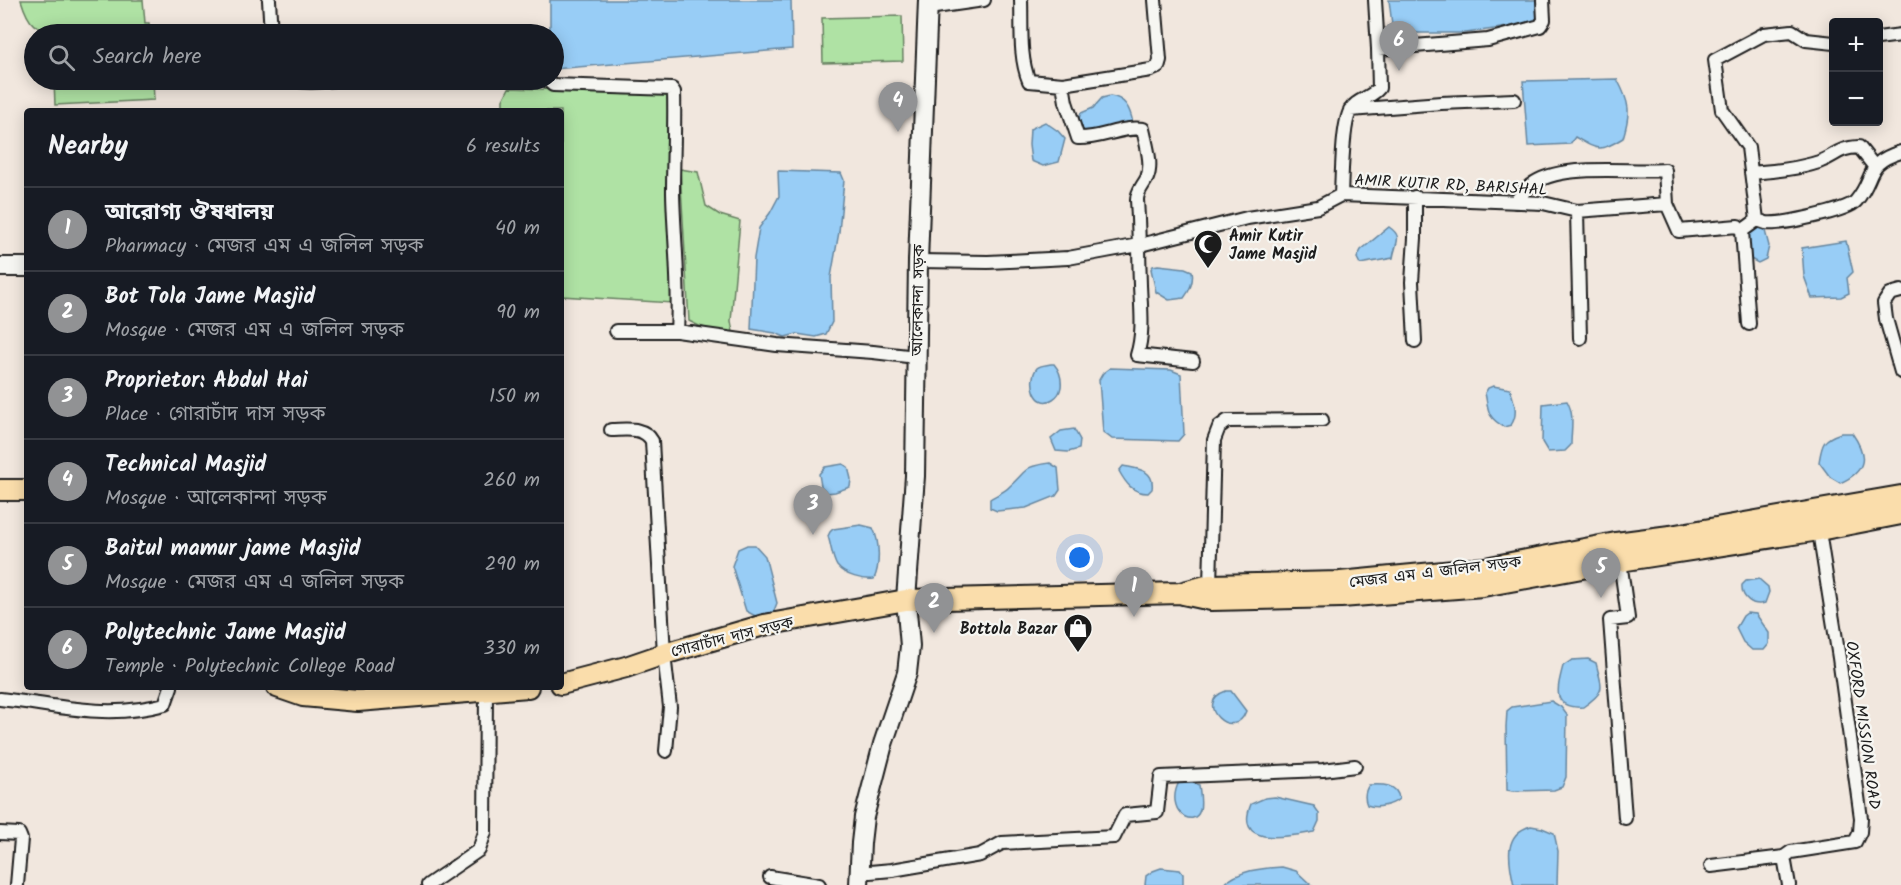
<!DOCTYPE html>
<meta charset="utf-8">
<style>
body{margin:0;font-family:Kalam,"Noto Sans Bengali",sans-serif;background:#20242c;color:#f1f3f6}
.controls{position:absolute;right:18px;top:18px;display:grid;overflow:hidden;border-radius:6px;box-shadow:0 3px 15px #0003}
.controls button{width:54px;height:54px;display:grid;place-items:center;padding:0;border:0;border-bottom:2px solid #363941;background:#171b24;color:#f1f3f6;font:30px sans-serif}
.you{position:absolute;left:1080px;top:558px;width:21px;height:21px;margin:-15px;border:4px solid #fff;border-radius:50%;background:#1a73e8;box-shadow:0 0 0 9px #1a73e833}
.badge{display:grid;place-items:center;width:39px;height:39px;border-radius:50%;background:#919294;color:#fff;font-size:20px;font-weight:700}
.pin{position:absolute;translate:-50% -50px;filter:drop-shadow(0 2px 3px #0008)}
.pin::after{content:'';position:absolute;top:32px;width:21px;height:18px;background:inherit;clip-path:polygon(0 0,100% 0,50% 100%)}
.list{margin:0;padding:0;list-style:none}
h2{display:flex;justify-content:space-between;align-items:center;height:78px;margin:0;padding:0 24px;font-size:26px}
h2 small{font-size:20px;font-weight:400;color:#9ea1a6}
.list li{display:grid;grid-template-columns:39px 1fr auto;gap:18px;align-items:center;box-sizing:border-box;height:84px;padding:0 24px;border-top:2px solid #363941}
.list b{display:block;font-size:22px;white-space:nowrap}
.list p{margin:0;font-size:20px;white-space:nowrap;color:#9ea1a6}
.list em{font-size:20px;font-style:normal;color:#9ea1a6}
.icon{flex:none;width:33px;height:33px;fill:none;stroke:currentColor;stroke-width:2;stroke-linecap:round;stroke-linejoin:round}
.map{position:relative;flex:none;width:1901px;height:885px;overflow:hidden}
.search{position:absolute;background:#171b24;box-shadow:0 3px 15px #0003;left:24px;top:24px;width:540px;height:66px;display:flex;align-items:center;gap:15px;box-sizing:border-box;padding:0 21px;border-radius:33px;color:#9ea1a6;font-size:22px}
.panel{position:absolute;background:#171b24;box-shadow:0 3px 15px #0003;left:24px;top:108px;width:540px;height:582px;border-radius:6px}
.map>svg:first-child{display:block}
.green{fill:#afe2a4;stroke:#667f60;stroke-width:1.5}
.water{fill:#98cdf6;stroke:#66869f;stroke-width:1.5}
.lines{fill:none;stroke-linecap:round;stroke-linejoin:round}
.street-casing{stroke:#1c1c1c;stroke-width:16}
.secondary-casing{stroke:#1c1c1c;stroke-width:22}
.primary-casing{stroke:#1c1c1c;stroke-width:24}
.street{stroke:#f6f6f2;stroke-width:12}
.secondary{stroke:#f6f6f2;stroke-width:18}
.primary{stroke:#faddab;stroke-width:20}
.labels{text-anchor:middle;stroke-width:4.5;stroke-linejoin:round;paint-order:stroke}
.street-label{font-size:16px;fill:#1c1c1c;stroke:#f6f6f2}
.poi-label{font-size:16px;font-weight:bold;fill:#1c1c1c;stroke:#f6f6f2;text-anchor:start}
</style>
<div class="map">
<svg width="1901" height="885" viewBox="0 0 1901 885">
<rect width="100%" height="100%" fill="#f1e7de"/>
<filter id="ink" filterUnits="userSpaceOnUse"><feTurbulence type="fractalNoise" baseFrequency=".0167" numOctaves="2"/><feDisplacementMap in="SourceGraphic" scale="12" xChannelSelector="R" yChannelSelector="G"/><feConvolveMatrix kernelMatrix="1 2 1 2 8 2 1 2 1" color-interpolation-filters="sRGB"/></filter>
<g filter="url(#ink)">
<!-- green -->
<path class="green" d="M21,0H143L145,23H149L150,34H61C34,29 29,26 21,0Z
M902,16L903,61L823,63L822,18Z
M54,80H153L154,100L55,105Z
M509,88L668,93L673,303L561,296V111H503V100Z
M680,169L698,172L706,206L720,215L740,221L731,321L733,332C716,333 703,329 689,321Z"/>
<!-- water -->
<path class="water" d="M550,0H791L792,49L554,69V34H550Z
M1389,0H1536L1537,18L1529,24L1466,33H1393Z
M1617,79C1630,103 1631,112 1623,138C1599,153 1598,150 1575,137L1570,144L1528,146L1523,81Z
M1110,96C1125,98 1130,108 1133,123L1110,129L1083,132L1079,118L1081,113L1093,108L1102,98Z
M1045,122L1058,131L1065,139L1059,162L1043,166L1031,161L1029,145L1030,129Z
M778,171L841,173L844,180L839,232L831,277L832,322L826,334L816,337L797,334L785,337L775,333L751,329L754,258L759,228L770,213L779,196Z
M1389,227C1404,237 1395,243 1393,258L1360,264L1357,258L1361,250Z
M1754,227H1764L1769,246L1766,259L1758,263L1747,257L1744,235Z
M1846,241L1853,272L1847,278L1849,293L1841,297L1812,298L1804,276L1802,248Z
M1158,265L1185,268L1192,271C1194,280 1190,291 1184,298L1169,300L1156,292L1151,269L1153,266Z
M1051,364H1054C1060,371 1062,378 1061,387C1060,393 1058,396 1053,399C1035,410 1027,380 1037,368C1040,365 1047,365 1051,364Z
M1110,368L1171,370L1181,374L1184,434L1178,441L1112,439L1103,432L1099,380L1103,373Z
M1493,386L1510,389C1514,401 1519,414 1511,425L1504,427C1486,416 1489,411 1485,393L1488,388Z
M1567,401C1575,415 1571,429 1571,445L1565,451L1548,452L1542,442L1543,404Z
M1074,429L1080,440L1079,449L1068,452L1056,451L1051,439L1061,431Z
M1841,433H1852C1868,456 1867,471 1840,483L1830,477L1819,462C1822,443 1823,439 1841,433Z
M1050,463L1058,468L1060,490L1056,496L1026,508L997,511L990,508V499C996,495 1005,492 1010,486C1029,469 1022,467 1050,463Z
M843,464L848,467L851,479L850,487L835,492L827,493L821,486L819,474L825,467Z
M1123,466C1137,469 1155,469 1152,489L1148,493C1133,493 1126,484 1119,471Z
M861,525L873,528C880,542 880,566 874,579C863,580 845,576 837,566C832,558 831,545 828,536L830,532L833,529Z
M747,545H755L765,556L777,603L773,613L757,617L746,611L732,566L738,549Z
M1759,579L1768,587L1769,592L1765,603C1753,607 1741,598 1742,585L1746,581Z
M1747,613L1756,614L1769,633V644L1764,650H1752L1743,642L1736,628L1743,616Z
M1588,659L1596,663C1602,688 1607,691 1583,707C1551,709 1557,689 1563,666L1572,660Z
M1226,691H1231L1246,711C1234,744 1191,703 1226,691Z
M1551,701L1561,707L1567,715L1566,777L1562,787L1554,790L1513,791L1507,790L1506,727L1507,711L1512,707Z
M1187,781L1199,785C1200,793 1202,802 1200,810C1194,830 1164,811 1179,782Z
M1369,785C1382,784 1398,784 1399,799C1392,805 1377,809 1367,805C1364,798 1364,792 1369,785Z
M1275,797L1314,806L1319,813V821L1314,832C1290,836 1233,849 1251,804L1265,798Z
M1531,826L1542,828L1554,833L1558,851L1557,885H1514C1509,862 1502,834 1531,826Z
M1282,867L1296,871L1311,885H1223C1239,870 1261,868 1282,867Z
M1161,868L1180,870L1183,874V885H1145L1146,876L1153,871Z"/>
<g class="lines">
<!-- street casing -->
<g class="street-casing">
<path id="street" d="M269,0L271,34
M1021,0C1022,26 1019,57 1029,81L1063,84
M1155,0L1160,60L1158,67L1151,70L1063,84L1066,102L1078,138C1101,139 1121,126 1143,129C1146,144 1153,164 1147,178C1143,186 1137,191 1137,200C1139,229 1139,257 1140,285C1141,309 1144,333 1137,355L1193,361
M928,8L984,0
M1878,38L1901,35
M1378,49L1488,40L1540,26L1544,20L1543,0
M287,80L311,82L335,80
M547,80L553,85L672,89L674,92C675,126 673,160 673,193C674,239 680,285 677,331L777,345L873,352L916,357
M1350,110L1441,103L1514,100
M1751,173C1773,171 1798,169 1819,162C1836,156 1837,148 1859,147L1874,166
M1341,195C1342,175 1342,127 1350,111C1355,100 1371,98 1379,88L1378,49L1375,0
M1415,197V238L1412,282L1415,341
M1515,202C1520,196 1525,190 1531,185C1561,162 1628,173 1665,170L1667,204
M1577,211L1580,338
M1757,220L1748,147L1722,110L1715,60L1764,34L1792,31L1806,40L1834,43
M1742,231L1749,324
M918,261L988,262L1068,258L1144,244L1247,218L1318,207L1341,195L1543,203L1577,211L1667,204L1679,231L1738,226L1742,231L1757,220C1760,221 1763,222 1766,223C1780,225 1848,211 1856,201C1876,177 1864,163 1901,152
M1901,291L1890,294L1884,303L1886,319L1901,372
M616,331H677
M611,430C625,430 644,426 652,441L664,654L670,707L666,751
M1620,561L1628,618L1610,620L1625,818
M1210,585L1214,440L1219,427L1227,421L1322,420
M0,699C59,705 106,720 165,704L171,687
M0,833L19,834L21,839L17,885
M1711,866L1784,857
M859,873L892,870L980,855L1002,843L1114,837L1125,815L1157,812L1161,777L1323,770L1355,766
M770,877L819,885
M428,885L479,850L485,832L486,691
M1789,885L1784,857L1791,852L1855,842L1860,832L1861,818L1839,658L1818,525"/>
</g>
<!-- secondary casing -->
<g class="secondary-casing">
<path id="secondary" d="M0,267H27
M859,885L861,843L864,817L883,744L907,673L910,646L906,600L915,476L918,261L928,0"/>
</g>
<!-- primary casing -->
<g class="primary-casing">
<path id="primary" d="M0,490H27
M1183,594L1211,600L1341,597L1483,586L1620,561L1819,530L1901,514
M561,684L626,667L664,654L764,625L906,600L1180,593L1210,585L1340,582L1485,568L1616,543L1670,536L1901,496
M277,687L303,696L358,701L528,687"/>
</g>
<!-- street -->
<use href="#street" class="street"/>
<!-- secondary -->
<use href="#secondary" class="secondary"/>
<!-- primary -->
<use href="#primary" class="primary"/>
</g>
</g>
<!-- icons -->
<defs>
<g id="mosque-pin" transform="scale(1.5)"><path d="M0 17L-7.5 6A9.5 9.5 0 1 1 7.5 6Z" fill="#1c1c1c" stroke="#f6f6f2"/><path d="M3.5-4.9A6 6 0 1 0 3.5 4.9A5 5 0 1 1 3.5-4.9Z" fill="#fff"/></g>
<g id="shop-pin" transform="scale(1.5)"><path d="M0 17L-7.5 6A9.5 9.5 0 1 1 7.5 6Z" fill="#1c1c1c" stroke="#f6f6f2"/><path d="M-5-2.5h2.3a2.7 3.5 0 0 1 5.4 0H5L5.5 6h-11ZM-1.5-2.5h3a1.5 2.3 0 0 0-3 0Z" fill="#fff"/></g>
</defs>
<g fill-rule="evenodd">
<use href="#mosque-pin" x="1208" y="244"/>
<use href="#shop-pin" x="1078" y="628"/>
</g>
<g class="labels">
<!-- street labels -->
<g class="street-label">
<text transform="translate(1451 184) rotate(3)" y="6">AMIR KUTIR RD, BARISHAL</text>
<text transform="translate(917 300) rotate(-89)" y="6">আলেকান্দা সড়ক</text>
<text transform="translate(1435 571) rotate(-7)" y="6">মেজর এম এ জলিল সড়ক</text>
<text transform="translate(732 636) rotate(-14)" y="6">গোরাচাঁদ দাস সড়ক</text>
<text transform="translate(1864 725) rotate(82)" y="6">OXFORD MISSION ROAD</text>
</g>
<!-- poi labels -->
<g class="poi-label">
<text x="1229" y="241">Amir Kutir<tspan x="1229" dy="18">Jame Masjid</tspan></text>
<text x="1057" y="634" text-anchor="end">Bottola Bazar</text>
</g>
</g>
</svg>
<div class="controls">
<button>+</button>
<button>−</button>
</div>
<div class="you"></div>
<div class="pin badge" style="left:1134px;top:617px">1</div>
<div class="pin badge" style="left:934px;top:633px">2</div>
<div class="pin badge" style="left:813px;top:535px">3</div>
<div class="pin badge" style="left:898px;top:132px">4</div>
<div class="pin badge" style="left:1601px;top:598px">5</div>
<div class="pin badge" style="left:1399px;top:71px">6</div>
<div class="search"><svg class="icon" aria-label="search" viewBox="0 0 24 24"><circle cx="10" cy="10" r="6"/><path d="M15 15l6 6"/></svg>Search here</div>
<section class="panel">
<h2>Nearby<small>6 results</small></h2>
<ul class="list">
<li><span class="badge">1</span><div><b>আরোগ্য ঔষধালয়</b><p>Pharmacy · মেজর এম এ জলিল সড়ক</p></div><em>40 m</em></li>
<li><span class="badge">2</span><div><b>Bot Tola Jame Masjid</b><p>Mosque · মেজর এম এ জলিল সড়ক</p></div><em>90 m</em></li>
<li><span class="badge">3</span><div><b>Proprietor: Abdul Hai</b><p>Place · গোরাচাঁদ দাস সড়ক</p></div><em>150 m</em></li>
<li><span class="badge">4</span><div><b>Technical Masjid</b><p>Mosque · আলেকান্দা সড়ক</p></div><em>260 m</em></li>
<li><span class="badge">5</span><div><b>Baitul mamur jame Masjid</b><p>Mosque · মেজর এম এ জলিল সড়ক</p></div><em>290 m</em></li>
<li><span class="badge">6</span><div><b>Polytechnic Jame Masjid</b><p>Temple · Polytechnic College Road</p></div><em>330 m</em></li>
</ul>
</section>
</div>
